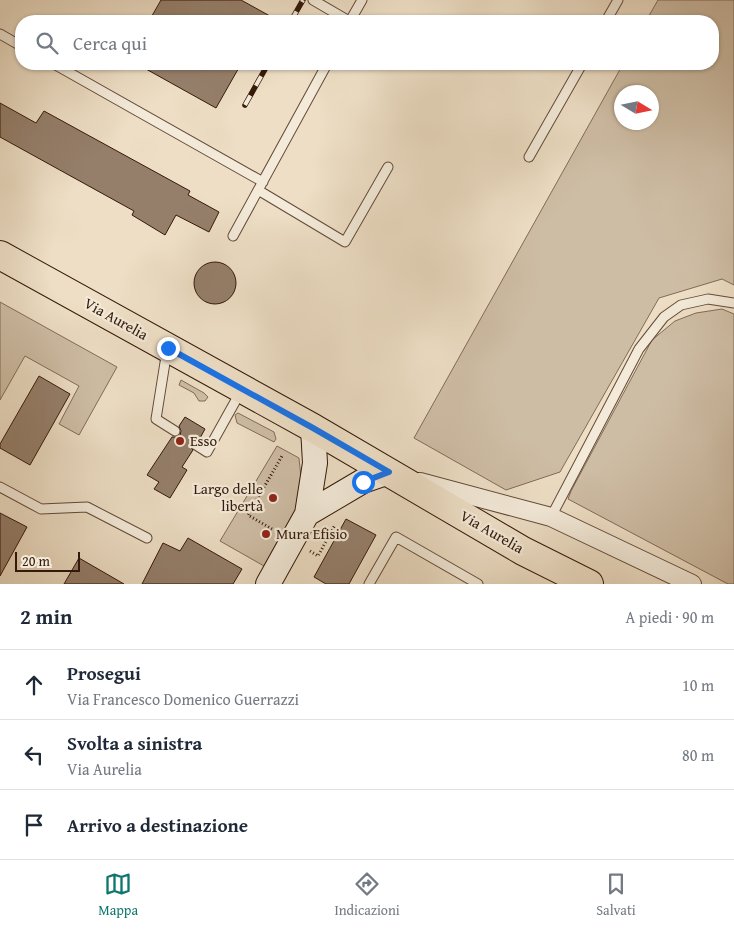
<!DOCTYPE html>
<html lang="it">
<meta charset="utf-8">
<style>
body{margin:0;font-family:"Gentium Book Plus",serif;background:#f2f2f3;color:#1f2937}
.compass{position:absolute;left:614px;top:85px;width:45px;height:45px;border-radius:50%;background:#fff;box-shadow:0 1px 4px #0004;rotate:100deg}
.scale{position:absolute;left:15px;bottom:12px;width:65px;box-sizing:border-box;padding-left:5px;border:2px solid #35190a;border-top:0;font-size:14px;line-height:18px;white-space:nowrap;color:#35190a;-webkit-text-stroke:4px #f3ead9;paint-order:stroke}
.stop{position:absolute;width:15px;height:15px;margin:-11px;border:4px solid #1a73e8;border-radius:50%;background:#fff}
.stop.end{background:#1a73e8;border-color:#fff;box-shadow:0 1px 5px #0008}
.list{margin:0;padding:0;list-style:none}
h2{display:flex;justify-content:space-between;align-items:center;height:65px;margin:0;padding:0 20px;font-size:21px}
h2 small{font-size:16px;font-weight:400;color:#747a83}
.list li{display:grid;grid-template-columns:32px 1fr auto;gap:15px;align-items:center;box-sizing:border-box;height:70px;padding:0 20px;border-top:1px solid #e0e1e3}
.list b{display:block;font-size:19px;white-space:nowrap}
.list p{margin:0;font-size:16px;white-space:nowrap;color:#747a83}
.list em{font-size:16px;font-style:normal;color:#747a83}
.icon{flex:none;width:28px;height:28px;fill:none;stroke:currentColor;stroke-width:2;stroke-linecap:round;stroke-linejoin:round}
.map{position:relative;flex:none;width:734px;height:584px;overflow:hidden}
.search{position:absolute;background:#fff;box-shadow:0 1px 4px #0004;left:15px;right:15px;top:15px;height:55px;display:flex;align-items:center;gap:12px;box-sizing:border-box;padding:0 18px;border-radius:20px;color:#747a83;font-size:19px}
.sheet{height:275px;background:#fff}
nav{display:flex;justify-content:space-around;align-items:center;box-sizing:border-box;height:70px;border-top:1px solid #e0e1e3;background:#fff;font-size:14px;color:#747a83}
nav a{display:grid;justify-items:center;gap:2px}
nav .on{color:#0f766e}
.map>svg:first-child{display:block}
.green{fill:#cebda5;stroke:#826b58;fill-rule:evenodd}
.building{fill:#957f6b;stroke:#35190a}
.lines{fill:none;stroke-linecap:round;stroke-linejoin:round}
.lane-casing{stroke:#634a39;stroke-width:11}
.street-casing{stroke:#634a39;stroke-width:20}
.secondary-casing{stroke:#35190a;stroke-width:26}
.primary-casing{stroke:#35190a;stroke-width:30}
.path{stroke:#35190a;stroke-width:3;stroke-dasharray:1 2.5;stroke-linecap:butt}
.lane{stroke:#f3ead9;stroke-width:9}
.street{stroke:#f3ead9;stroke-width:18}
.secondary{stroke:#f3ead9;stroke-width:24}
.primary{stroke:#eddec5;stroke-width:28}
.rail-casing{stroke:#35190a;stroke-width:5.5}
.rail{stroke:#f3ead9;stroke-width:4;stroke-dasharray:11;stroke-linecap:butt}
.route{stroke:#1a73e8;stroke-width:6}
.poi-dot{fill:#8f2418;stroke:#f3ead9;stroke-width:2}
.labels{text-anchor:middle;stroke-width:4.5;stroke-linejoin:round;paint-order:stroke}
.street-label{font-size:15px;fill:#35190a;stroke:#f3ead9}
.poi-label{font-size:15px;fill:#35190a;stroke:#f3ead9;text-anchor:start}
</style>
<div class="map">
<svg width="734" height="584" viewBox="0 0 734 584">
<rect width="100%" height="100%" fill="#eddec5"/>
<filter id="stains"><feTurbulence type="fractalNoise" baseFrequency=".004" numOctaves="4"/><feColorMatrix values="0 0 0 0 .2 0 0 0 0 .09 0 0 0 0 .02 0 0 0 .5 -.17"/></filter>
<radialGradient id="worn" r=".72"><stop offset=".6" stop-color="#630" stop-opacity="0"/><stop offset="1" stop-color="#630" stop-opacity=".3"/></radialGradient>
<!-- green -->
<path class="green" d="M658,0H734V285L722,279L659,298L560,472L506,490L414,438L623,64H713V21H646ZM652,92V122H622V92Z
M0,302L117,367L79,435L59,424L79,386L25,356L0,400Z
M722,309L734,314V584H728L568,499L571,491L652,340L675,321L696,313Z
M181,380L204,393L208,397L205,401H199L194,393L179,385Z
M238,413L274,432L276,439L274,442L237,423L235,415Z
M277,446L299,458L302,488L295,511L264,566L220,541Z"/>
<!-- building -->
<path class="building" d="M161,0H241L279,21H149Z
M137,64H241L216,108Z
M0,103L36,123L44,111L190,191L188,195L219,212L209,232L176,215L165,235L132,215L134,211L0,137Z
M194 283a21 21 0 1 1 42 0a21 21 0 1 1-42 0Z
M39,376L70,394L30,465L0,448V444Z
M185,417L205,429L199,440L194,439L191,442L190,447L193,450L182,467L187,470L170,498L154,489L159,482L147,475L172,437H177L180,435L181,431L179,426Z
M0,513L27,527L0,576Z
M346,519L376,535L349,584H326L314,577Z
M188,538L242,569L233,584H142L163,543L180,551Z
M79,558L124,584H64Z"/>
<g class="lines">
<!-- lane casing -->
<g class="lane-casing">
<path id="lane" d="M313,0L349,21
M350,21L362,0
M606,21L618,0
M0,34L21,46
M54,64L263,182
M529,157L582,64
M258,190L345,242L388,167
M233,236L327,64
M167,350L156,419L175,431
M196,445L207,452L241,391
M0,487L41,509L87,507L147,538
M551,517L639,349L664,317L681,305L708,299L734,303
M369,584L396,537L478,584"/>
</g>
<!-- street casing -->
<g class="street-casing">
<path id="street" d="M420,482L551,517L692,584"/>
</g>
<!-- secondary casing -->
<g class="secondary-casing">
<path id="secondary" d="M307,514L363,481L389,472
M268,584L307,514L315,463L313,428"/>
</g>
<!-- primary casing -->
<g class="primary-casing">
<path id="primary" d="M0,255L313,428L523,551L589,584"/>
</g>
<!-- path -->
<path class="path" d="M272,529L248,515L282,456
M310,551L318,556L335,525"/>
<!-- lane -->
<use href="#lane" class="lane"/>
<!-- street -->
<use href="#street" class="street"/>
<!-- secondary -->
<use href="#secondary" class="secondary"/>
<!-- primary -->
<use href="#primary" class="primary"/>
<!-- rail casing -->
<g class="rail-casing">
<path id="rail" d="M291,21L303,0
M245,105L268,64"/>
</g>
<!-- rail -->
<use href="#rail" class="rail"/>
</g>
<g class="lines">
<!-- route -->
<path class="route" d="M168,348L313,428L389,472L363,482"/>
</g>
<!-- markers -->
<g class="poi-dot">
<circle cx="180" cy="441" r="5"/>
<circle cx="273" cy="498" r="5"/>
<circle cx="266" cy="534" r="5"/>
</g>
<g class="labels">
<!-- street labels -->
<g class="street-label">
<text transform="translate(116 319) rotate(29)" y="5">Via Aurelia</text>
<text transform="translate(492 532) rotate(30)" y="5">Via Aurelia</text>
</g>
<!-- poi labels -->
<g class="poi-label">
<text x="190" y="446">Esso</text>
<text x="263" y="494" text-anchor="end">Largo delle<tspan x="263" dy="17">libertà</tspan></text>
<text x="276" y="539">Mura Efisio</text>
</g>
</g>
<rect width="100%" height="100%" filter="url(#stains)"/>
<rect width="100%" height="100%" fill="url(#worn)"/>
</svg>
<svg class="compass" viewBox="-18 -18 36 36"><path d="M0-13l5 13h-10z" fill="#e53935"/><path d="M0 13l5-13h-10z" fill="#747a83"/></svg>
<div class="scale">20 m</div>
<div class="stop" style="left:363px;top:482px"></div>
<div class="stop end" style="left:168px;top:348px"></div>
<div class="search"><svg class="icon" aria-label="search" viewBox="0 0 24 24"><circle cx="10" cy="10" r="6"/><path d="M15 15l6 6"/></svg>Cerca qui</div>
</div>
<section class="sheet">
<h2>2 min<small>A piedi · 90 m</small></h2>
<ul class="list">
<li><svg class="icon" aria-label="ahead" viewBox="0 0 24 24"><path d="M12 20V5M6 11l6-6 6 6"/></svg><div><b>Prosegui</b><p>Via Francesco Domenico Guerrazzi</p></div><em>10 m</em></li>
<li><svg class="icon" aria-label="left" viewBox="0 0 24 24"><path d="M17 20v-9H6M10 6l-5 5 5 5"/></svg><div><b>Svolta a sinistra</b><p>Via Aurelia</p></div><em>80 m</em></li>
<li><svg class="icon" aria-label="arrive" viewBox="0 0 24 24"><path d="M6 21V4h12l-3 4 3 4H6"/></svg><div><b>Arrivo a destinazione</b></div></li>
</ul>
</section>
<nav>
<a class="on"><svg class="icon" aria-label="map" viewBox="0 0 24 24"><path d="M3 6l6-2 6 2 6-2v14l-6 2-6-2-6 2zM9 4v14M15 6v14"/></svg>Mappa</a>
<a><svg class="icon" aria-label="directions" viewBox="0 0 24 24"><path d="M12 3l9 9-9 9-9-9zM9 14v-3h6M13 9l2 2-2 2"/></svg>Indicazioni</a>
<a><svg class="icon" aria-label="saved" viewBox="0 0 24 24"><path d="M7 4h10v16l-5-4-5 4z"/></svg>Salvati</a>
</nav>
